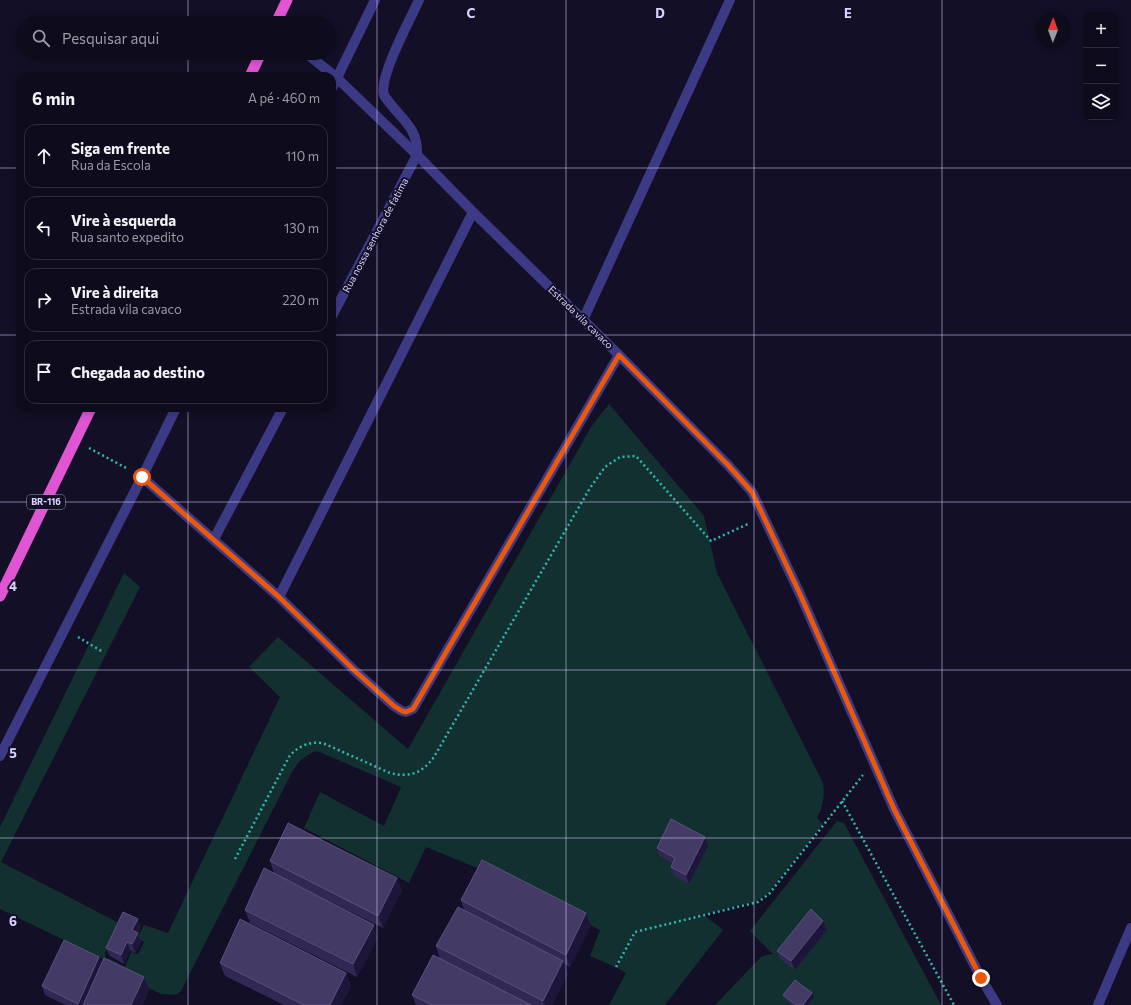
<!DOCTYPE html>
<html lang="pt">
<meta charset="utf-8">
<style>
body{margin:0;font-family:Commissioner,sans-serif;background:#171425;color:#f1f3f6}
.controls{position:absolute;right:12px;top:12px;display:grid;overflow:hidden;border-radius:8px;box-shadow:0 2px 6px #0003}
.controls button{width:36px;height:36px;display:grid;place-items:center;padding:0;border:0;border-bottom:1px solid #2e2b3b;background:#0e0b1c;color:#f1f3f6;font:20px sans-serif}
.compass{position:absolute;left:1035px;top:12px;width:36px;height:36px;border-radius:50%;background:#0e0b1c;box-shadow:0 2px 6px #0003;rotate:1deg}
.stop{position:absolute;width:12px;height:12px;margin:-9px;border:3px solid #ea580c;border-radius:50%;background:#fff}
.stop.end{background:#ea580c;border-color:#fff;box-shadow:0 1px 4px #0008}
.list{margin:0;padding:0;list-style:none}
h2{display:flex;justify-content:space-between;align-items:center;height:52px;margin:0;padding:0 16px;font-size:17px}
h2 small{font-size:13px;font-weight:400;color:#9b9ba3}
.list li{display:grid;grid-template-columns:26px 1fr auto;gap:12px;align-items:center;box-sizing:border-box;height:64px;margin:0 8px 8px;padding:0 8px;border:1px solid #2e2b3b;border-radius:12px}
.list b{display:block;font-size:15px;white-space:nowrap}
.list p{margin:0;font-size:13px;white-space:nowrap;color:#9b9ba3}
.list em{font-size:13px;font-style:normal;color:#9b9ba3}
.icon{flex:none;width:22px;height:22px;fill:none;stroke:currentColor;stroke-width:2;stroke-linecap:round;stroke-linejoin:round}
.map{position:relative;flex:none;width:1131px;height:1005px;overflow:hidden}
.search{position:absolute;background:#0e0b1c;box-shadow:0 2px 6px #0003;left:16px;top:16px;width:320px;height:44px;display:flex;align-items:center;gap:10px;box-sizing:border-box;padding:0 14px;border-radius:22px;color:#9b9ba3;font-size:15px}
.panel{position:absolute;background:#0e0b1c;box-shadow:0 2px 6px #0003;left:16px;top:72px;width:320px;height:340px;border-radius:12px}
.map>svg:first-child{display:block}
.green{fill:#12302f}
.lines{fill:none;stroke-linecap:round;stroke-linejoin:round}
.path{stroke:#2fb8b0;stroke-width:2.5;stroke-dasharray:2 3;stroke-linecap:butt}
.minor{stroke:#3d3a85;stroke-width:10}
.trunk{stroke:#e055d1;stroke-width:11}
.wall{fill:#312854}
.shaded-wall{fill:#1d163a}
.building{fill:#433a66;stroke:#5a527e}
.route{stroke:#ea580c;stroke-width:5}
.grid{fill:none;stroke:#d9d4ff;stroke-width:1;stroke-opacity:0.55}
.labels{text-anchor:middle;stroke-width:4;stroke-linejoin:round;paint-order:stroke}
.shield{fill:#130f26;stroke:#9e99be;stroke-width:1}
.shield-label{font-size:9px;font-weight:bold;fill:#d9d4ff}
.street-label{font-size:10px;fill:#d9d4ff;stroke:#130f26}
.grid-label{font-size:13px;text-anchor:middle;font-weight:bold;fill:#d9d4ff;stroke:#130f26;stroke-width:4;stroke-linejoin:round;paint-order:stroke}
</style>
<div class="map">
<svg width="1131" height="1005" viewBox="0 0 1131 1005">
<rect width="100%" height="100%" fill="#130f26"/>
<!-- green -->
<path class="green" d="M609,404L704,516L717,573L823,783C825,796 823,806 817,818L823,824L767,894L757,901L685,919L704,915L723,930L665,1005H609L626,973L616,967L635,931L615,967L590,956L600,930L487,872L426,847L409,883L304,828L320,792L384,826L401,787L317,751C304,755 298,762 291,774L181,991L176,995L161,994L110,970L108,958L125,967L131,952L138,954L144,942L137,938L144,925L168,933L280,697L249,667L278,637L408,749L591,427Z
M124,573L140,587L1,862L119,923L105,953V960L0,909V827Z
M837,821L844,823L941,1005H715L762,956L773,954L750,931Z"/>
<g class="lines">
<!-- path -->
<path class="path" d="M89,448L128,469
M78,637L103,652
M842,801L954,1005
M235,859L289,757C297,746 312,740 325,744L390,773C410,778 422,773 434,757L590,488L605,467L620,457L636,456L711,541L750,523
M616,967L635,932L758,902L769,894L863,775"/>
<!-- minor -->
<path class="minor" d="M306,53L337,78L417,155L473,212L619,355L728,465L752,492L800,594L894,809L981,978L997,1005
M332,88L375,0
M332,316L417,155C418,131 407,124 393,107C390,103 386,99 384,95C378,78 411,18 419,0
M583,320L730,0
M142,477L279,597L355,671L394,706L402,711L406,712L413,709L619,355
M214,539L283,408
M279,597L473,212
M0,756L142,477L176,408
M1098,1005L1131,928"/>
<!-- trunk -->
<path class="trunk" d="M276,23L287,0
M250,76L261,53
M0,596L91,408"/>
</g>
<!-- wall -->
<path class="wall" d="M708,846L689,884L674,876L671,867L673,864L660,856L657,848Z
M270,861L402,890L383,928L299,886L378,938L357,977L250,923L245,910L274,873Z
M461,900L591,925L570,967L564,964L568,974L552,1005H416L412,995L440,959L436,946L464,910Z
M141,928L138,934L141,942L135,953L130,950L124,964L110,956L106,948Z
M827,930L795,970L780,959L777,951Z
M102,963L149,990L142,1005H65L45,995L42,986Z
M220,963L346,973L351,986L341,1005H284L225,976Z
M783,995L814,997L808,1005H792L785,999Z"/>
<!-- shaded-wall -->
<path class="shaded-wall" d="M705,837L708,846L689,884L686,875Z
M397,878L402,890L383,928L378,916Z
M586,913L591,925L570,967L566,955Z
M138,919L141,928L138,934L141,942L135,953L132,944V930Z
M823,921L827,930L795,970L791,961Z
M374,925L378,938L357,977L353,964Z
M127,942L130,950L124,964L121,955Z
M99,957L103,965L84,1005H78V1004Z
M563,961L568,974L552,1005H545L543,1001Z
M346,973L351,986L341,1005H330Z
M144,977L149,990L142,1005H131Z
M812,993L814,997L808,1005H803Z"/>
<!-- building -->
<path class="building" d="M671,819L705,837L686,875L671,867L675,858L657,848Z
M288,823L397,878L378,916L270,861Z
M482,860L586,913L566,955L461,900Z
M264,868L374,925L353,964L245,910Z
M458,907L563,961L543,1001L436,946Z
M811,909L823,921L791,961L777,951Z
M123,912L138,919L132,930L138,933L132,944L127,942L121,955L106,948Z
M240,919L346,973L330,1005H304L220,963Z
M64,940L99,957L78,1004L42,986Z
M433,955L531,1005H432L412,995Z
M104,958L144,977L131,1005H83Z
M795,980L812,993L803,1005H796L783,995Z"/>
<g class="lines">
<!-- route -->
<path class="route" d="M142,477L279,597L355,671L394,706L402,711L406,712L413,709L619,355L728,465L752,492L800,594L894,809L981,978"/>
</g>
<!-- grid -->
<path class="grid" d="M188,0V23M377,0V1005M566,0V1005M754,0V1005M942,0V1005M188,53V76M0,168H20M332,168H1131M0,335H20M332,335H1131M188,408V1005M0,502H1131M0,670H1131M0,838H1131"/>
<g class="labels">
<!-- shield labels -->
<rect class="shield" x="27" y="495" width="38" height="14" rx="3"/>
<g class="shield-label">
<text x="46" y="505">BR-116</text>
</g>
<!-- street labels -->
<g class="street-label">
<text transform="translate(375 235) rotate(-62)" y="4">Rua nossa senhora de fatima</text>
<text transform="translate(581 317) rotate(44)" y="4">Estrada vila cavaco</text>
</g>
</g>
<g class="grid-label">
<text x="471" y="18">C</text>
<text x="660" y="18">D</text>
<text x="848" y="18">E</text>
<text x="13" y="591">4</text>
<text x="13" y="758">5</text>
<text x="13" y="926">6</text>
</g>
</svg>
<div class="controls">
<button>+</button>
<button>−</button>
<button><svg class="icon" aria-label="layers" viewBox="0 0 24 24"><path d="M12 4l9 5-9 5-9-5zM3 14l9 5 9-5"/></svg></button>
</div>
<svg class="compass" viewBox="-18 -18 36 36"><path d="M0-13l5 13h-10z" fill="#e53935"/><path d="M0 13l5-13h-10z" fill="#9b9ba3"/></svg>
<div class="stop" style="left:142px;top:477px"></div>
<div class="stop end" style="left:981px;top:978px"></div>
<div class="search"><svg class="icon" aria-label="search" viewBox="0 0 24 24"><circle cx="10" cy="10" r="6"/><path d="M15 15l6 6"/></svg>Pesquisar aqui</div>
<section class="panel">
<h2>6 min<small>A pé · 460 m</small></h2>
<ul class="list">
<li><svg class="icon" aria-label="ahead" viewBox="0 0 24 24"><path d="M12 20V5M6 11l6-6 6 6"/></svg><div><b>Siga em frente</b><p>Rua da Escola</p></div><em>110 m</em></li>
<li><svg class="icon" aria-label="left" viewBox="0 0 24 24"><path d="M17 20v-9H6M10 6l-5 5 5 5"/></svg><div><b>Vire à esquerda</b><p>Rua santo expedito</p></div><em>130 m</em></li>
<li><svg class="icon" aria-label="right" viewBox="0 0 24 24"><path d="M7 20v-9h11M14 6l5 5-5 5"/></svg><div><b>Vire à direita</b><p>Estrada vila cavaco</p></div><em>220 m</em></li>
<li><svg class="icon" aria-label="arrive" viewBox="0 0 24 24"><path d="M6 21V4h12l-3 4 3 4H6"/></svg><div><b>Chegada ao destino</b></div></li>
</ul>
</section>
</div>
